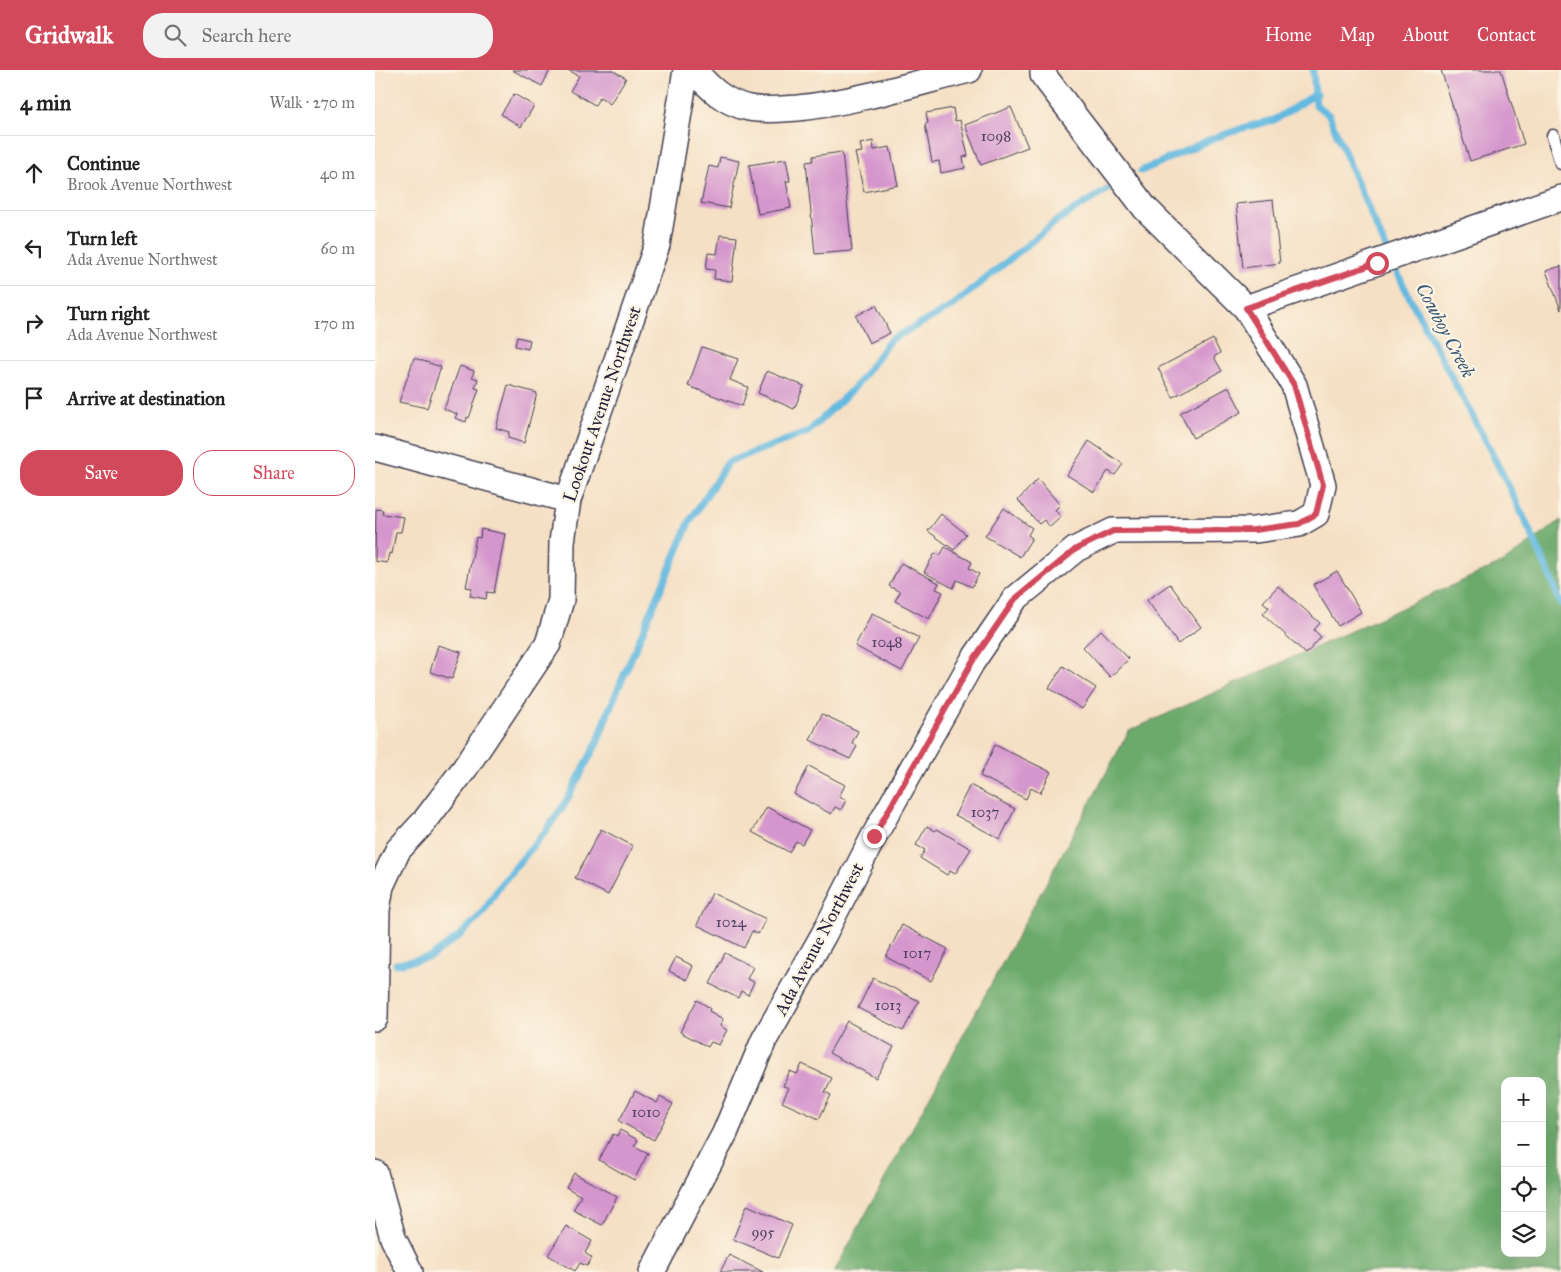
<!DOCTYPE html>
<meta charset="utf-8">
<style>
body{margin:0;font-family:"IM FELL Great Primer",serif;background:#f2f2f2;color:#222}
.controls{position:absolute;right:15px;bottom:15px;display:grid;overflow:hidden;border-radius:10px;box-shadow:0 5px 20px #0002}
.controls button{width:45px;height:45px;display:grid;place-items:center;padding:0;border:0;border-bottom:1px solid #e0e0e0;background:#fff;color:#222;font:25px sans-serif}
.stop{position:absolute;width:15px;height:15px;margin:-11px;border:4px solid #d1495b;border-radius:50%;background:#fff}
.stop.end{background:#d1495b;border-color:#fff;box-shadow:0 1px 5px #0008}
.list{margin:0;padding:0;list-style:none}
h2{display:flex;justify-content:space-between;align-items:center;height:65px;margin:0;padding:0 20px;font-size:21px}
h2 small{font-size:16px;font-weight:400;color:#767676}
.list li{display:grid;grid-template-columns:32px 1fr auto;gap:15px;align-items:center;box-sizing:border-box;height:75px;padding:0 20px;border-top:1px solid #e0e0e0}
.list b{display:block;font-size:19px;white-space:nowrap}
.list p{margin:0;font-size:16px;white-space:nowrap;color:#767676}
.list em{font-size:16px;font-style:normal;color:#767676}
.actions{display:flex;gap:10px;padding:15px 20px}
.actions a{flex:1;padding:11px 0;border:1px solid #d1495b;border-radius:20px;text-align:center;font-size:18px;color:#d1495b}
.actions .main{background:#d1495b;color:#fff}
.icon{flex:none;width:28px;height:28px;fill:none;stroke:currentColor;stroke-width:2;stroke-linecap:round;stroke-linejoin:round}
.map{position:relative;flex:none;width:1186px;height:1202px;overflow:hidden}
header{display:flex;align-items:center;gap:30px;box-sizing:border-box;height:70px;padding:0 25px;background:#d1495b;color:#fff}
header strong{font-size:24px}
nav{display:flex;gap:28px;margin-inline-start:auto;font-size:18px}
.search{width:350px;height:45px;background:#f2f2f2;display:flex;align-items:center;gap:12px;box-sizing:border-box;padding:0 18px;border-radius:20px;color:#767676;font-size:19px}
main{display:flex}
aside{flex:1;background:#fff}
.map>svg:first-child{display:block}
.forest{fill:#6caa6c;stroke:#476654;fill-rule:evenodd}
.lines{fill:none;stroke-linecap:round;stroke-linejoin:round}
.stream{stroke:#63b9e0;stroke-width:7}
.building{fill:#d596cd}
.lane-casing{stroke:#423e50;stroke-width:15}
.street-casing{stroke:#423e50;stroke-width:28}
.lane{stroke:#fff;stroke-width:12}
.street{stroke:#fff;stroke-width:25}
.route{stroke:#d1495b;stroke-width:6}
.labels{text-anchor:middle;stroke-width:4.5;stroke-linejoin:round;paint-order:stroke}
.number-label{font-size:15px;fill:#4f3f60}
.street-label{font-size:18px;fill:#22223b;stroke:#fcf5e5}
.water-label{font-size:19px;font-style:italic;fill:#395775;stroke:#fcf5e5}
</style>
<header>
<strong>Gridwalk</strong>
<div class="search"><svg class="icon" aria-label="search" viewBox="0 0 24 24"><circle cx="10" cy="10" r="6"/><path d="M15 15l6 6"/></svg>Search here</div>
<nav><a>Home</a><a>Map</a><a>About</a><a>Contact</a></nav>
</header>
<main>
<aside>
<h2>4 min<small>Walk · 270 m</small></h2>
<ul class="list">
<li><svg class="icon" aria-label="ahead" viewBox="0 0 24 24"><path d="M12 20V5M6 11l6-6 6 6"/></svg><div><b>Continue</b><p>Brook Avenue Northwest</p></div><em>40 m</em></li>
<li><svg class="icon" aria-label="left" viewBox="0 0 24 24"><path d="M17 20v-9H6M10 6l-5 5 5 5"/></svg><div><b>Turn left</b><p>Ada Avenue Northwest</p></div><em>60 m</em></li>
<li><svg class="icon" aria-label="right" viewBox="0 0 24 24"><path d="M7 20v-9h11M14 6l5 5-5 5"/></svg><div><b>Turn right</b><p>Ada Avenue Northwest</p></div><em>170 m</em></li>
<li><svg class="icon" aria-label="arrive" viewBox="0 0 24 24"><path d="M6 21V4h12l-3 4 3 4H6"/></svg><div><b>Arrive at destination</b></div></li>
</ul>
<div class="actions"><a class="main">Save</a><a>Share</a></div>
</aside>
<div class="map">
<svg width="1186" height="1202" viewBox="0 0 1186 1202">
<rect width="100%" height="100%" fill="#fcf5e5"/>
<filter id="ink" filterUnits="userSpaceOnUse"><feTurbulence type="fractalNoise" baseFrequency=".02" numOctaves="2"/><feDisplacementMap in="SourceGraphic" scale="10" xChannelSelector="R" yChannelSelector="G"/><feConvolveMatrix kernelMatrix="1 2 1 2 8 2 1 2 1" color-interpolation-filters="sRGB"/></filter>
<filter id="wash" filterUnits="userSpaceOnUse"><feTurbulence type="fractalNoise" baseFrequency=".0096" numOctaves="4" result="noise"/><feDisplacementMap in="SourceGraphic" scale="20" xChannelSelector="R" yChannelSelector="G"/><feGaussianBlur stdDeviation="1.12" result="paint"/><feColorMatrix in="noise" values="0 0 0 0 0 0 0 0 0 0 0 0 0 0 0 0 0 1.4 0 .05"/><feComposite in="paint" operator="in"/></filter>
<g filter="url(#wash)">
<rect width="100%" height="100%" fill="#f5e0c5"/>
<!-- forest -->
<path class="forest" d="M1186,450V1202H459L754,661L1129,492ZM1130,1011H1167V1183H1130Z"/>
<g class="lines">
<!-- stream -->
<path class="stream" d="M938,0L941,35L954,45C981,109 1007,174 1039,236C1091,336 1145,428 1186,534
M766,101L834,70L868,58L899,50L941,24
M21,894L55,887L84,866L107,844L126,814L170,762L191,732L223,671L234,640L315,451L353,392L433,362L481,316L515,270L576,237L683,150L732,120"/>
</g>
<g id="blocks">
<!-- building -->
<path class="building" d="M137,0H175L167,16Z
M193,0H237L251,8L235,34L225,27L220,35L195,21L204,6Z
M1066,0H1126L1149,74L1095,91Z
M139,24L159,36L146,57L126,44Z
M636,37L653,77L606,95L590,55Z
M578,38L580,51L585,50L593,86L588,87L590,98L566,103L564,91L557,92L550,54L553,53L551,43Z
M498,71L499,80L515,77L523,115L489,122L480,83L487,82L485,74Z
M467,82L477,181L440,184L431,92L438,91V86Z
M345,87L364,91L354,138L326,133L334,96L343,98Z
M411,89L415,111H411L416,138L383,144L374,95Z
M898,130L905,193L868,198L861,134Z
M345,165L362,167L357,211L339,209L340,200L331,199L333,183L342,184Z
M1186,196V240L1171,201Z
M501,235L515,263L494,273L481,246Z
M142,267L155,270L153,279L140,276Z
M838,269L845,283L839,287L847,301L798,327L783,298Z
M327,277L363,289L355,310L373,317L367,336L313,316Z
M39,288L66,297L52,338L24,332Z
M85,296L99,301L97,307L103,309L100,318L104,319L94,348L92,347L91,352L80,348L82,344L69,339Z
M392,301L429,316L419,339L383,323Z
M133,315L162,323L149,373L133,368L134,362L121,358Z
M854,317L867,342L818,368L805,343Z
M714,371L748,394L740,405L733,401L719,422L692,405Z
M663,409L685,435L680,440L686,447L675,457L669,450L664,454L643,430Z
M629,438L657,458L653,465L657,468L645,487L610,466Z
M1,439L8,440L7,444L29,447L26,462H21L17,484L14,483L12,493L0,491Z
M566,444L591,464L579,480L553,461Z
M106,459L130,464L119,523L112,522L111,529L95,526L97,518L91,517L101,467L105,468Z
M570,477L597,492L594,498L604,504L597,517L582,510L578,518L549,502L560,483L565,486Z
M526,493L564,513L561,519L568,522L554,549L520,531L525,522L514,516Z
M962,501L986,542L963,556L938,515Z
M795,514L826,557L803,574L772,530Z
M903,516L945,553L939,560L946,567L931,584L888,544L894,537L888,532Z
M497,543L544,568L527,601L480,576Z
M726,560L754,589L735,607L708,577Z
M63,575L86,582L77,609L55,602Z
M688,596L721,618L707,639L674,618Z
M447,644L483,661L477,673L482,676L475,689L435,670Z
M620,675L676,702L665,723L656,718L651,729L605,706Z
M434,696L470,715L464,727L471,730L466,740L460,737L456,744L419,724Z
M595,715L640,739L625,769L580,745Z
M392,737L435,760L427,774L421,771L414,782L377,762Z
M552,756L560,761L562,759L596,779L580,804L575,801L572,805L545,788L550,780L541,775Z
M226,759L258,776L233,825L200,808Z
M337,823L391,849L383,864L377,861L369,878L322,855Z
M527,855L573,879L556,911L511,887Z
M350,883L378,897L372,909L379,912L373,925L366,921L363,928L335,914Z
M301,887L318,896L312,910L294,901Z
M498,908L544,931L528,961L483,938Z
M322,930L335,938L334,941L348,949L345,956L352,960L344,975L336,972L333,977L305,962Z
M472,951L519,977L501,1008L454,983Z
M427,994L457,1008L450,1022L456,1025L444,1049L407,1032L414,1018L408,1016L415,1001L422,1004Z
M260,1021L282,1033L285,1027L298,1034L279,1070L244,1051Z
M245,1060L263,1070L259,1076L273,1083L259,1110L224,1090L238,1064L242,1066Z
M199,1103L242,1127L227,1155L198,1140L206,1126L191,1117Z
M372,1135L417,1155L403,1188L358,1169Z
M191,1156L217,1171L210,1183L217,1188L212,1196L205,1193L200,1201L173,1185Z
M354,1185L388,1202H345Z"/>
</g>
</g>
<g filter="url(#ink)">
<use href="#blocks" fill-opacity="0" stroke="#423e50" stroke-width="1"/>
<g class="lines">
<!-- lane casing -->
<g class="lane-casing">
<path id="lane" d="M1178,66L1186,93"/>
</g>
<!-- street casing -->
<g class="street-casing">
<path id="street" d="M319,0C334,18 350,33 374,38C390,41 407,39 423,38C481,32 538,14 594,0
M871,238L1186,128
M0,378L193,430
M0,948L2,840L6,816L23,780L49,752L90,698L173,574L186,530L187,472L193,430L282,175L311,0
M0,1103L18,1168L35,1202
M277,1202L350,1063L389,970L449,864L499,766L597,592L640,529L701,479L738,461L879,460L924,454L941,444L948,415L919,315L871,238L770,138L668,5V0"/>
</g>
<!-- lane -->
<use href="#lane" class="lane"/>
<!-- street -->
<use href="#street" class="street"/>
</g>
</g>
<g class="lines" filter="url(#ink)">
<!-- route -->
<path class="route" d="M499,766L597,592L640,529L701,479L738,461L879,460L924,454L941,444L948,415L919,315L871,238L1002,193"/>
</g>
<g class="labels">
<!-- number labels -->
<g class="number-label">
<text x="621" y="71">1098</text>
<text x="512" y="577">1048</text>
<text x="610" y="747">1037</text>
<text x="356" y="857">1024</text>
<text x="542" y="888">1017</text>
<text x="513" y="940">1013</text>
<text x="271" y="1047">1010</text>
<text x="388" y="1167">995</text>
</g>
<!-- street labels -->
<g class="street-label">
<text transform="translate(227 334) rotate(-71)" y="6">Lookout Avenue Northwest</text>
<text transform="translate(444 869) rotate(-62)" y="6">Ada Avenue Northwest</text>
</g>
<!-- water labels -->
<g class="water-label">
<text transform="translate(1071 260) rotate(62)" y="7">Cowboy Creek</text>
</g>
</g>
</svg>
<div class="controls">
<button>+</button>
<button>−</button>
<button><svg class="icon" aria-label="locate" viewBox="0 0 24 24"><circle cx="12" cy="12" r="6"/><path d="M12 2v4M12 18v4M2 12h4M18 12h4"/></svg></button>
<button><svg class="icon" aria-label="layers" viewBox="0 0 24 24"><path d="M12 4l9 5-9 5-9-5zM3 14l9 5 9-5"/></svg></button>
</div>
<div class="stop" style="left:1002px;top:193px"></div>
<div class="stop end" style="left:499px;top:766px"></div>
</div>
</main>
